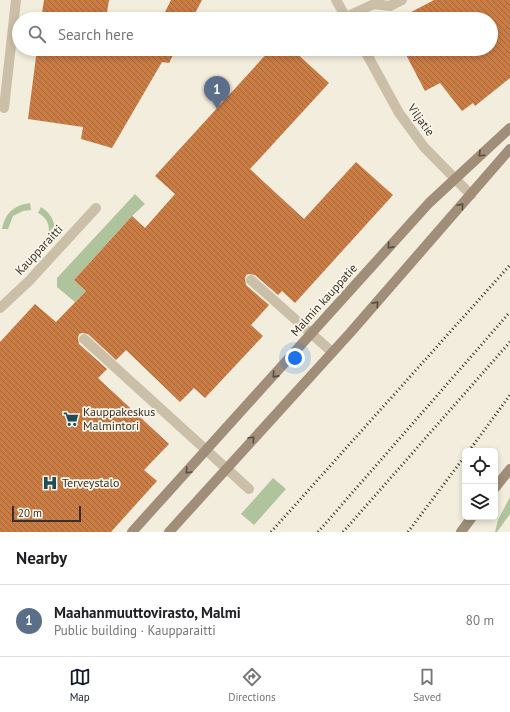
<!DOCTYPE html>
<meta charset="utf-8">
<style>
body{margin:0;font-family:"PT Sans",sans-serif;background:#f6f6f6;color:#202124}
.controls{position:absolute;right:12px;bottom:12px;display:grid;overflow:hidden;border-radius:6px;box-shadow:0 2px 6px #0003}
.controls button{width:36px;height:36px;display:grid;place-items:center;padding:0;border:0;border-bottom:1px solid #e0e0e0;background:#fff;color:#202124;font:20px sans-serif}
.scale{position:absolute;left:12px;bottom:10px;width:69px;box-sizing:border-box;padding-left:4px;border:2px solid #383029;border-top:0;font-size:11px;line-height:14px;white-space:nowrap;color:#383029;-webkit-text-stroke:3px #faf6ea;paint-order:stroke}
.you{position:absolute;left:295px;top:358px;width:14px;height:14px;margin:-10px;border:3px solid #fff;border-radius:50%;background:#1a73e8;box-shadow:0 0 0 6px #1a73e833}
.badge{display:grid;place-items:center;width:26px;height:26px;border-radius:50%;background:#111827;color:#fff;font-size:13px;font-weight:700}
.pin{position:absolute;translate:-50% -33px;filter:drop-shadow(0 1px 2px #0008)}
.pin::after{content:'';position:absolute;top:21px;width:14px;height:12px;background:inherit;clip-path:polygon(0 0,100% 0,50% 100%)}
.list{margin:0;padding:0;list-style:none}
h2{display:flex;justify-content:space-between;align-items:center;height:52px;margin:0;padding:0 16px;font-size:17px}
h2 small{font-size:13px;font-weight:400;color:#757577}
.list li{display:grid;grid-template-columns:26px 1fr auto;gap:12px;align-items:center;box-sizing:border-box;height:72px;padding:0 16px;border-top:1px solid #e0e0e0}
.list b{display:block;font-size:15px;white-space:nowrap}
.list p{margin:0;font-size:13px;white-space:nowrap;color:#757577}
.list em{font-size:13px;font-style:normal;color:#757577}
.icon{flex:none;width:22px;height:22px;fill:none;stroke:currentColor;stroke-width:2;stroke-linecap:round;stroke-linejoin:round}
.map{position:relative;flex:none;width:510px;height:532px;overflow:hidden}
.search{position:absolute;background:#fff;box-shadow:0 2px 6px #0003;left:12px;right:12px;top:12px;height:44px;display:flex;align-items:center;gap:10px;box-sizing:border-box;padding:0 14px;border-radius:22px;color:#757577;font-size:15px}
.sheet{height:124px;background:#fff}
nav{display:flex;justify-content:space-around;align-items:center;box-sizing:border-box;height:56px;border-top:1px solid #e0e0e0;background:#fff;font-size:11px;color:#757577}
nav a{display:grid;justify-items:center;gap:2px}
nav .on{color:#111827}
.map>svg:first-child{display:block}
.green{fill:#afc39c}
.building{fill:url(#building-back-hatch)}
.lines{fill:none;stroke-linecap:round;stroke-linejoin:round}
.service{stroke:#ccbfa8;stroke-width:10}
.pedestrian{stroke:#ccbfa8;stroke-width:10}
.minor{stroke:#ccbfa8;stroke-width:10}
.secondary{stroke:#a08e79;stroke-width:10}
.rail{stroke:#383029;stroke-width:3;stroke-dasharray:1 3;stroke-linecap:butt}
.oneway{stroke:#574c41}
.labels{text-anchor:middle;stroke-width:3.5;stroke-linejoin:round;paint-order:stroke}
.street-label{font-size:12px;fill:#383029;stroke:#faf6ea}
.poi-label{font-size:12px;fill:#383029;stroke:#faf6ea;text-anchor:start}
</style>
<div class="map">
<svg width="510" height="532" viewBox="0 0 510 532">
<defs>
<pattern id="building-back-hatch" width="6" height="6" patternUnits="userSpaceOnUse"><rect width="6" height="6" fill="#ca7c45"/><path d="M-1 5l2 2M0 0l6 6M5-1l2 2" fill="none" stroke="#a5663a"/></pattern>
</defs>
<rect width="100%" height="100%" fill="#f3eddd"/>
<!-- green -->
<path class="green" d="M135,194L145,204L132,216L74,280L86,291L75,302L57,287V278Z
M30,203L31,210L23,211L13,216L8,229H2C5,213 14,205 30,203Z
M41,207C54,215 57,227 53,242L47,239C51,228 49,219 38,213Z
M273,478L286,489L254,525L241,514Z
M510,497V514L497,532H495L498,520Z"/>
<!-- building -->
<path class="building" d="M44,0H109L106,19H41Z
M171,0H202L192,19H156L159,14H164Z
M434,0H510V78L475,106L473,103L462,111L440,83L425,91L403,49H491V19H398Z
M37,49H176L169,63L162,62L112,148L81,139L83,127L28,119Z
M271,49H292L329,83L250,169L304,219L356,162L393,195L295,303L282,291L278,295L255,275L249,274L246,275L245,279L246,285L269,305L251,325L263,336L205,398L194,388L180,402L126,350L116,360L88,334L82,333L79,334L78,338L79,344L107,369L98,378L169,444L144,470L157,481L111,532H0V342L35,304L56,322L86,291L74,280L132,216L145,228L175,194L155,176Z"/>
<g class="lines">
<!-- service -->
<path class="service" d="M346,17L374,4L390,6L402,0
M4,108L16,0
M251,280L332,352
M84,339L249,489"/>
<!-- pedestrian -->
<path class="pedestrian" d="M0,308L29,281L96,208"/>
<!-- minor -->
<path class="minor" d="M336,0L347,19
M364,49L399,113L424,147L471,195"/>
<!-- secondary -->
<path class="secondary" d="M495,488L510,469
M132,532L429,203L510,128
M169,532L350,333L510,149
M461,532L472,517"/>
<!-- rail -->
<path class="rail" d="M469,451L510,395
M271,532L510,265
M318,532L510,312
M343,532L510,342
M408,532L465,456"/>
</g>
<!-- one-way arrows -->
<defs><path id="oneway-chevron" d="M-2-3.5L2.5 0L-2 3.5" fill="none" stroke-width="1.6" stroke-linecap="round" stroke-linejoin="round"/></defs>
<g class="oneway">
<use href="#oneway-chevron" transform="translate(481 154) rotate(137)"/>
<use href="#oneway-chevron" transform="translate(461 206) rotate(-49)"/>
<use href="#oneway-chevron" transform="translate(390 246) rotate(132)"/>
<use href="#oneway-chevron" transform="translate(376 304) rotate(-49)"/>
<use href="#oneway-chevron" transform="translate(275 375) rotate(132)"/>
<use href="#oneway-chevron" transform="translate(252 439) rotate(-47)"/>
<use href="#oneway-chevron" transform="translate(188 471) rotate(133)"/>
</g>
<!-- icons -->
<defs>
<g id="supermarket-bare" transform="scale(1.2)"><path d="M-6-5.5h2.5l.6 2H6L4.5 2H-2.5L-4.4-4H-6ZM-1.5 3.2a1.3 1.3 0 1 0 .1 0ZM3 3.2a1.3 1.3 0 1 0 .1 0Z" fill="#1d4c5c" stroke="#faf6ea" stroke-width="2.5" paint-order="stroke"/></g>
<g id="hospital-bare" transform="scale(1.2)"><path d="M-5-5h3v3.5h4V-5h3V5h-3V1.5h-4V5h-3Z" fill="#1d4c5c" stroke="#faf6ea" stroke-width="2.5" paint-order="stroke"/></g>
</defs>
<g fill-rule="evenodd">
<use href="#supermarket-bare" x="71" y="419"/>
<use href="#hospital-bare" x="50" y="483"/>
</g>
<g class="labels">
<!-- street labels -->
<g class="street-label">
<text transform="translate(421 120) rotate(54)" y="4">Viljatie</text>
<text transform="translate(39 250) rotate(-47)" y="4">Kaupparaitti</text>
<text transform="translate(324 300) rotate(-48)" y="4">Malmin kauppatie</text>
</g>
<!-- poi labels -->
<g class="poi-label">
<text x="83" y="416">Kauppakeskus<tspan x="83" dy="14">Malmintori</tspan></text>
<text x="62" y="487">Terveystalo</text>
</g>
</g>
</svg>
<div class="controls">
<button><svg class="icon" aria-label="locate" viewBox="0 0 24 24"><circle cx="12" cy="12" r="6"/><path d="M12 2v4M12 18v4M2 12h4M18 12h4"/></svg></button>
<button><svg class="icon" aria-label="layers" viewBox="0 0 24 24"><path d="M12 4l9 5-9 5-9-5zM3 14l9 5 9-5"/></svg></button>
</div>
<div class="scale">20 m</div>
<div class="you"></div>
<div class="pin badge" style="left:217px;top:109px;background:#5c6f8a">1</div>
<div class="search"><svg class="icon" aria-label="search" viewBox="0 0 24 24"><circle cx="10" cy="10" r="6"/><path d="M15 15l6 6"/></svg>Search here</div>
</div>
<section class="sheet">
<h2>Nearby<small></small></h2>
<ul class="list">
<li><span class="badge" style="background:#5c6f8a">1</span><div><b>Maahanmuuttovirasto, Malmi</b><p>Public building · Kaupparaitti</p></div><em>80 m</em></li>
</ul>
</section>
<nav>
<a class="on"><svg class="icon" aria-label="map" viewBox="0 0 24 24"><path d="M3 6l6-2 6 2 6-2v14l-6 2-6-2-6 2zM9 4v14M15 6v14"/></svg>Map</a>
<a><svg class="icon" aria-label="directions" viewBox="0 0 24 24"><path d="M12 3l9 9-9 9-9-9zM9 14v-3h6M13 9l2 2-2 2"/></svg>Directions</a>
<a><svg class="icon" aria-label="saved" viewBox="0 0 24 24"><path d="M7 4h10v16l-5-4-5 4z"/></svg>Saved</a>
</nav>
